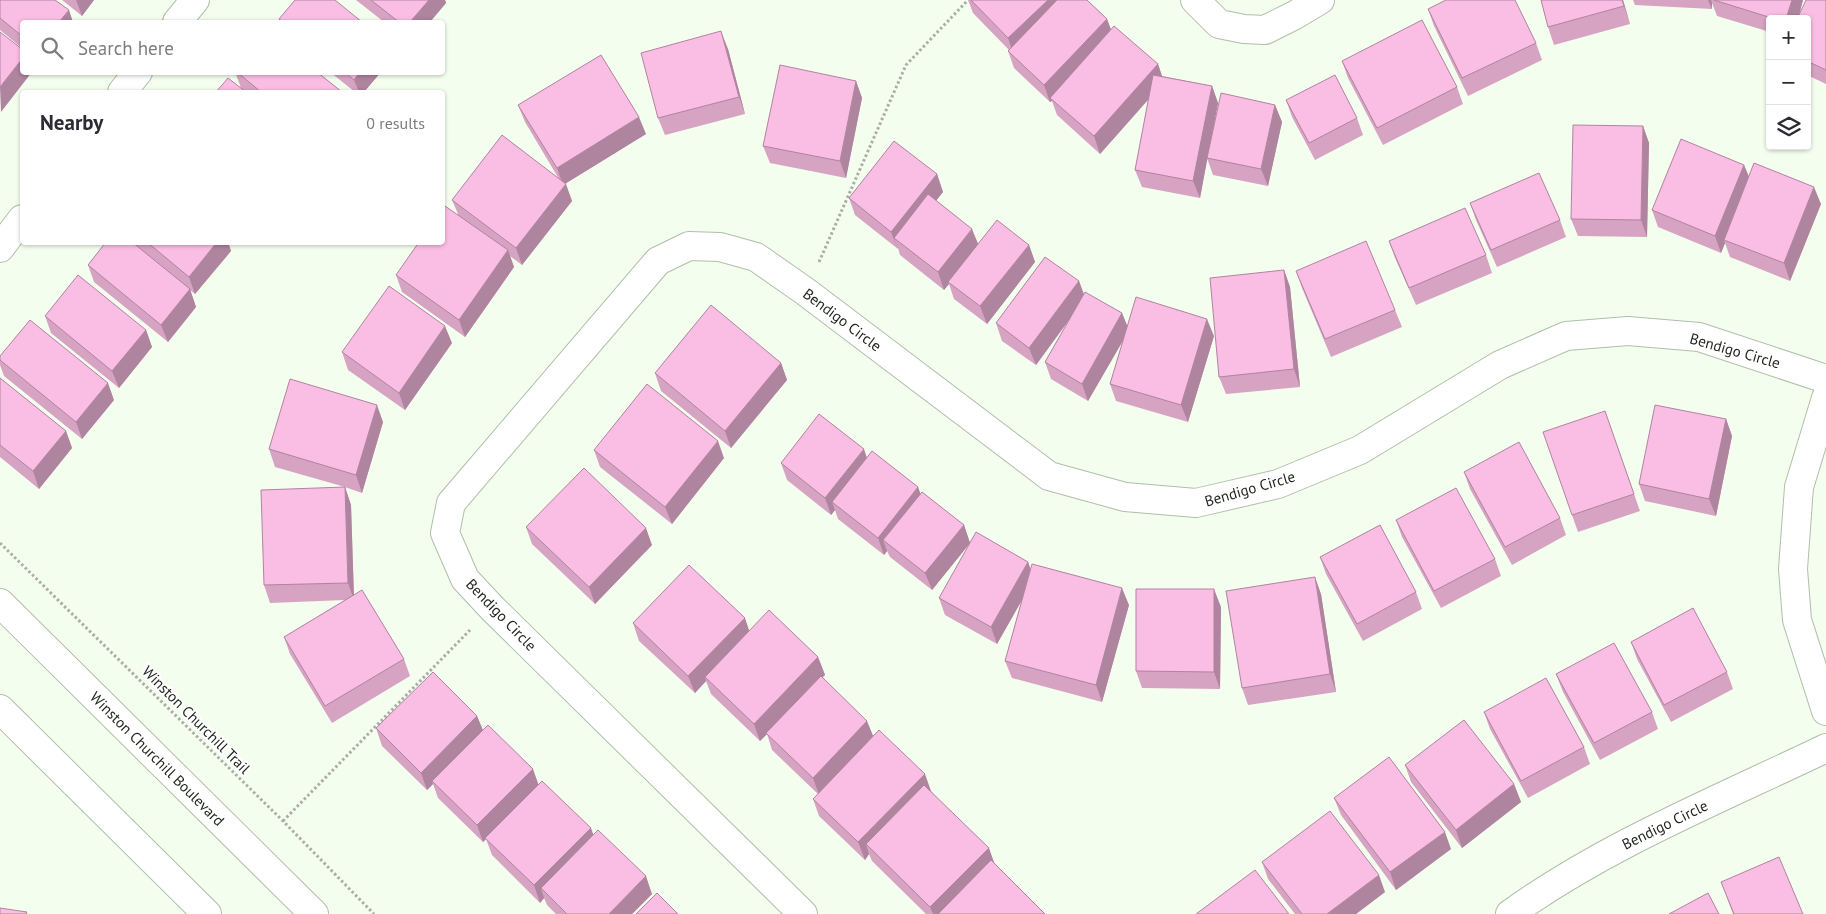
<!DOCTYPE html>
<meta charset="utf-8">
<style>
body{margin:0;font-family:"PT Sans",sans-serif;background:#f2f2f3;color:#2b2b33}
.controls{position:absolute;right:15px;top:15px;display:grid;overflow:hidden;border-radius:5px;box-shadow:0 1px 4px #0004}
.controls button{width:45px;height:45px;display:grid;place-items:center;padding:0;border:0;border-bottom:1px solid #e1e1e2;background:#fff;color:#2b2b33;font:25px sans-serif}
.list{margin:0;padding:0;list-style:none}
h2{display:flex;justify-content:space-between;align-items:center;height:65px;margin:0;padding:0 20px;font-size:21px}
h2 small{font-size:16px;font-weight:400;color:#7c7c81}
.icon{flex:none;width:28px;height:28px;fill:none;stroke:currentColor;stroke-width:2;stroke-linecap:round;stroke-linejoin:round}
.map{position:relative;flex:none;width:1826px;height:914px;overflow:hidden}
.search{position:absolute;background:#fff;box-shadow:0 1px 4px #0004;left:20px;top:20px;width:425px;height:55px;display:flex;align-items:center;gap:12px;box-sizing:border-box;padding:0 18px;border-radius:5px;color:#7c7c81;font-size:19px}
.panel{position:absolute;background:#fff;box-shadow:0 1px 4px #0004;left:20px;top:90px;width:425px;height:155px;border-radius:5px}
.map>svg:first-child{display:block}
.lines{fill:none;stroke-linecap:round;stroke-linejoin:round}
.minor-casing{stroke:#afbfa8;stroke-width:30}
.tertiary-casing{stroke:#afbfa8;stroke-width:30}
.secondary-casing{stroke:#afbfa8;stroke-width:30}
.path{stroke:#a8b0a4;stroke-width:3;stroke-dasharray:2.5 2.5;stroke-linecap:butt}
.minor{stroke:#fff;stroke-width:28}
.tertiary{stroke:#fff;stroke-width:28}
.secondary{stroke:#fff;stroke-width:28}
.wall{fill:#d7a3c3}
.shaded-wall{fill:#af849f}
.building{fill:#fabde3;stroke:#af849f}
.labels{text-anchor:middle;stroke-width:4;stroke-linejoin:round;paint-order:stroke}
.street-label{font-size:15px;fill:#1e241c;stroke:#fff}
</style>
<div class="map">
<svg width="1826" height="914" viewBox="0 0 1826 914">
<rect width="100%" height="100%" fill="#f4feef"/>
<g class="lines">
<!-- minor casing -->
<g class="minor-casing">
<path id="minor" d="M1195,0L1219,24L1244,29L1265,30L1295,15L1320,0
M177,22L195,0
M122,92L138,72
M0,248L22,219
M803,914L492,608L465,579L445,533L451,503L658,261L689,246L720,247L756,257L806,292L1049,476L1125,497L1196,503L1278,484L1360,450L1500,365L1566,336L1628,331L1699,337L1826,379
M1510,914C1606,845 1720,799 1826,748"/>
</g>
<!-- tertiary casing -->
<g class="tertiary-casing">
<path id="tertiary" d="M1826,398L1799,487L1793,569L1797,620L1826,711"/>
</g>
<!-- secondary casing -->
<g class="secondary-casing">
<path id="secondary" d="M0,603L314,914
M0,709L207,914"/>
</g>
<!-- path -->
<path class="path" d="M819,262L906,65L968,0
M0,543L283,821L374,914
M283,821L470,630"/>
<!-- minor -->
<use href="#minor" class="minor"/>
<!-- tertiary -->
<use href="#tertiary" class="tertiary"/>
<!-- secondary -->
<use href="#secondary" class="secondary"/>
</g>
<!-- wall -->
<path class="wall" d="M0,0L22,22V48L0,30Z
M62,0H94L82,16Z
M356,0H445L446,3L430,22H384Z
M968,0H1087L1107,19L1111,29L1158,64L1162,76L1212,86L1218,103L1210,144L1275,105L1282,122L1268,186L1213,175L1207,158L1200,198L1142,187L1135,170L1149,98L1100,154L1057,115L1052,101L1050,102L1014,68L1008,51L1009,50L973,13Z
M1541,0H1623L1630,24L1554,45L1548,27Z
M1633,0H1803L1799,14L1826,0V84L1807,75V19H1770V32L1717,16L1712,3V9L1635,5Z
M1428,9L1536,43L1542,60L1468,96L1434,26Z
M728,49L745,114L665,135L658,118Z
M1342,61L1457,87L1463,104L1383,145L1348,78Z
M235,72H317L342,92H246L241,88Z
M330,72H381L364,92H355Z
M856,81L862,98L846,178L770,163L763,146Z
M1286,100L1357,118L1363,135L1315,160L1292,117Z
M518,105L646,134L565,184L572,201L522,265L510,256L514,267L465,337L402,292L396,275L458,214L452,200L559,179L525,122Z
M1643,126L1649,143L1647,237L1578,236L1571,219Z
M1744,165L1749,177L1821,204L1790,281L1730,257L1725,243L1721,253L1658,227L1652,210Z
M937,174L943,192L936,200L978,244L1029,245L1035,262L987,324L954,299L949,284L944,290L900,255L898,248V249L855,215L849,198Z
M1470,203L1560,220L1566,237L1497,267L1476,220Z
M1389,241L1486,255L1492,273L1416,305L1395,258Z
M106,242H228L231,251L195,294L190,290L196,307L168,342L94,282L88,265Z
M1284,270L1290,287L1300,387L1226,394L1219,377Z
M1296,271L1395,310L1402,327L1331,357L1302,288Z
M1079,281L1084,294L1122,313L1127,326L1214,336L1188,422L1116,401L1110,384L1124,339L1088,401L1051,379L1045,362L1069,320L1036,365L1002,341L996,323Z
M45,316L146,330L152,347L119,388L51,333Z
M452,343L405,410L348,370L342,352Z
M0,356L114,400L82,439L4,376L0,365Z
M781,363L787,380L731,448L661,391L655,373Z
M0,378L66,431L72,448L39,489L0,457Z
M1605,411L1640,511L1578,532L1572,515Z
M1726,419L1732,436L1716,516L1645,501L1639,484Z
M383,422L362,493L345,487L351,505L354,595L404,659L410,676L332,723L290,654L284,637L345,600L270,603L264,585L345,487L275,467L269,449Z
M594,450L724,458L672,524L600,467Z
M867,458L918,487L920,493L964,525L970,543L932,590L890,557L887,551L884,555L838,519L835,510L831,515L787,480L781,463Z
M1464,472L1560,518L1566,535L1512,565L1470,489Z
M1396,520L1495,559L1501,576L1441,608L1402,537Z
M526,527L652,545L595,604L532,544Z
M1320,557L1416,592L1422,609L1363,641L1326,574Z
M1028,562L1030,569L1129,605L1102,702L1012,678L1005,661L1022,600L997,644L945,615L939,598Z
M1321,594L1336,692L1248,705L1242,688Z
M1221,607L1220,689L1142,688L1136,671Z
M633,623L749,631L818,657L825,675L822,677L873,737L931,791L994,864L1045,914H926L872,861L869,854L865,860L819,816L813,799L818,794L772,750L767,734L760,741L711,694L706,681L695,693L639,641Z
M1631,642L1727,672L1733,689L1671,722L1637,659Z
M1556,674L1652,712L1658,729L1600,760L1563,692Z
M1484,712L1584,747L1590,764L1528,798L1490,729Z
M477,716L483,730L538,784L593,835L652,894L632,914H556L547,905L544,898L540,903L492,855L486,839L483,842L438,798L433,784L427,790L382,746L376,728Z
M1405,765L1514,784L1521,802L1462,848L1411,782Z
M1334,798L1451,849L1396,890L1341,815Z
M1262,862L1385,892L1356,914H1295L1268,879Z
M1721,882L1803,914H1733Z"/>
<!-- shaded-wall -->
<path class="shaded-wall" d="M76,0H94L82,16Z
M429,0H445L446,3L430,22H410Z
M1048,0H1072L1014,55L1008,38Z
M1622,0H1623L1630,24Z
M1708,0H1711L1712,3V9Z
M1792,0H1803L1798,19H1786Z
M69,10L73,22H59Z
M1107,19L1113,36L1050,98L1052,101L1050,102L1044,85Z
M721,31L728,49L745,114L739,97Z
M22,59V72H32L1,112L0,87Z
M1158,64L1164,82L1100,154L1094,136Z
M360,72H381L364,92H359L354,80Z
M856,81L862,98L846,178L840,161Z
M1212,86L1218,103L1200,198L1193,181Z
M1275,105L1282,122L1268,186L1261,169Z
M639,117L646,134L563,185L557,168Z
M1643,126L1649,143L1647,237L1641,220Z
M1744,165L1751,182L1724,240L1725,243L1721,253L1715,236Z
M937,174L943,192L902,244L894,238L898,249L891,232Z
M566,184L572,201L522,265L516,248Z
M1814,187L1821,204L1790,281L1784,263Z
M972,229L979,246L948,282L949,284L944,290L938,272Z
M217,242H228L231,251L195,294L189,277Z
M1029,245L1035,262L987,324L980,306Z
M508,250L514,267L465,337L459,320Z
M1284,270L1290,287L1300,387L1294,369Z
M1079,281L1085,298L1036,365L1029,348Z
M190,289L196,307L168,342L161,325Z
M1122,313L1129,330L1088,401L1082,384Z
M1207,319L1214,336L1188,422L1181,405Z
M445,326L452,343L405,410L399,393Z
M146,330L152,347L119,388L112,371Z
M781,363L787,380L731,448L725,431Z
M108,383L114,400L82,439L76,422Z
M377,405L383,422L362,493L356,475Z
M1726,419L1732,436L1716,516L1709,499Z
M66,431L72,448L39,489L33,471Z
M718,441L724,458L672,524L665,507Z
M864,449L870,467L832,502L835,510L831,515L825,498Z
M345,487L351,505L354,600L348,583Z
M918,487L924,504L883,540L887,551L884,555L878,538Z
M964,525L970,543L932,590L925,573Z
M646,528L652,545L595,604L589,587Z
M1028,562L1034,579L997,644L991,627Z
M1315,577L1321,594L1336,692L1330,674Z
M1122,588L1129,605L1102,702L1096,685Z
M1214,589L1221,607L1220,689L1214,672Z
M745,618L751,636L705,677L706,681L695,693L688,676Z
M818,657L825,675L767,734L766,733L767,734L760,741L754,724Z
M477,716L484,733L432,781L433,784L427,790L421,773Z
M867,721L874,738L819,795L813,778Z
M533,769L539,786L485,838L486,839L483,842L477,825Z
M925,774L931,791L873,851L866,844L869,854L865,860L858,842Z
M1514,784L1521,802L1462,848L1456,830Z
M591,828L597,845L541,888L544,898L540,903L534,885Z
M1445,832L1451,849L1396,890L1390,872Z
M989,848L995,865L946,914H933L930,907Z
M1379,875L1385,892L1356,914H1327Z
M646,876L652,894L632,914H609Z"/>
<!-- building -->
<path class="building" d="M0,0H55L69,10L59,22H22V36L0,18Z
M295,0H335L362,22H284L279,19Z
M371,0H429L410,22H399Z
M971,0H1048L1008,38Z
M1057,0H1087L1107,19L1044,85L1008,51Z
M1446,0H1515L1536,43L1462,78L1428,9Z
M1541,0H1622L1624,6L1548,27Z
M1714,0H1792L1786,19H1775Z
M1806,0H1826V70L1807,61V19H1797Z
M1422,20L1457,87L1377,128L1342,61Z
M1114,26L1158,64L1094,136L1050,98Z
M721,31L739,97L658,118L641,53Z
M0,32L22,49V59L0,87Z
M601,55L639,117L557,168L518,105Z
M780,65L856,81L840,161L763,146Z
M237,72H317L342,92H261Z
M345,72H360L354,80Z
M1153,75L1212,86L1193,181L1135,170Z
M1335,75L1357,118L1309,143L1286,100Z
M228,78L246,92H216Z
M1221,93L1275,105L1261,169L1207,158Z
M1573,125L1643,126L1641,220L1571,219Z
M502,135L566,184L516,248L452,200Z
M1681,139L1744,165L1715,236L1652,210Z
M894,141L937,174L891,232L849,198Z
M1754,163L1814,187L1784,263L1724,240Z
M1539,173L1560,220L1491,250L1470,203Z
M928,194L972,229L938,272L894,238Z
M445,206L508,250L459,320L396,275L419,242H442V210Z
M1465,208L1486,255L1409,288L1389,241Z
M997,220L1029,245L980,306L948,282Z
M1366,241L1395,310L1325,339L1296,271Z
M106,242H132L190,289L161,325L88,265Z
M147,242H217L189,277Z
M1045,257L1079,281L1029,348L996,323Z
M1284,270L1294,369L1219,377L1210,278Z
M78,275L146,330L112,371L45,316Z
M389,286L445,326L399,393L342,352Z
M1085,292L1122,313L1082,384L1045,362Z
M1136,297L1207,319L1181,405L1110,384Z
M711,305L781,363L725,431L655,373Z
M30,320L108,383L76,422L0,360V356Z
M0,378L66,431L33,471L0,445Z
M290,379L377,405L356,475L269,449Z
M647,384L718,441L665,507L594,450Z
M1655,405L1726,419L1709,499L1639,484Z
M1605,411L1634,494L1572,515L1543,432Z
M819,414L864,449L825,498L781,463Z
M1519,442L1560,518L1505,547L1464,472Z
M872,451L918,487L878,538L832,502Z
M584,468L646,528L589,587L526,527Z
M345,487L348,583L264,585L261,490Z
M1456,488L1495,559L1434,591L1396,520Z
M922,492L964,525L925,573L883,540Z
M1380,525L1416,592L1357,624L1320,557Z
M976,532L1028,562L991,627L939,598Z
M1032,564L1122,588L1096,685L1005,661Z
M689,565L745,618L688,676L633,623Z
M1315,577L1330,674L1242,688L1226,591Z
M1136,589H1214V672L1136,671Z
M362,590L404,659L325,706L284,637Z
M1693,608L1727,672L1664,705L1631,642Z
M769,610L818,657L754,724L705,677Z
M1614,643L1652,712L1594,743L1556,674Z
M433,672L477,716L421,773L376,728Z
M821,676L867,721L813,778L766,733Z
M1546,678L1584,747L1521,781L1484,712Z
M1464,720L1514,784L1456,830L1405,765Z
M488,725L533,769L477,825L432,781Z
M879,730L925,774L858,842L813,799Z
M1389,757L1445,832L1390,872L1334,798Z
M542,781L591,828L534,885L485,838Z
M924,785L989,848L930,907L866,844Z
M1330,811L1379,875L1327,914H1302L1262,862Z
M598,830L646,876L609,914H567L541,888Z
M1779,857L1803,914H1734L1721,882Z
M991,860L1045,914H938Z
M1255,870L1289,914H1196Z
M657,893L678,914H636Z
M1708,893L1719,914H1669Z
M0,908L27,912L26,914H0Z"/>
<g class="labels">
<!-- street labels -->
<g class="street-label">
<text transform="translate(842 320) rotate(37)" y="5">Bendigo Circle</text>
<text transform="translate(1735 351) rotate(16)" y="5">Bendigo Circle</text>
<text transform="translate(1250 489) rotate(-16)" y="5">Bendigo Circle</text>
<text transform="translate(501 615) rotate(46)" y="5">Bendigo Circle</text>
<text transform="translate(196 720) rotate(45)" y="5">Winston Churchill Trail</text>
<text transform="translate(157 759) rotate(45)" y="5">Winston Churchill Boulevard</text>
<text transform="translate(1665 825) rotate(-26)" y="5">Bendigo Circle</text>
</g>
</g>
</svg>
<div class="controls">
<button>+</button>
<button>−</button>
<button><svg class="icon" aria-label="layers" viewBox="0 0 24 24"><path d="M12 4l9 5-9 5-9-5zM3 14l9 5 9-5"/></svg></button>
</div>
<div class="search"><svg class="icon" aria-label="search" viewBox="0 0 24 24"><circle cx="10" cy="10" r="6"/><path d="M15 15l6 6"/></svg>Search here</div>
<section class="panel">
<h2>Nearby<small>0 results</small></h2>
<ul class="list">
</ul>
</section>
</div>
